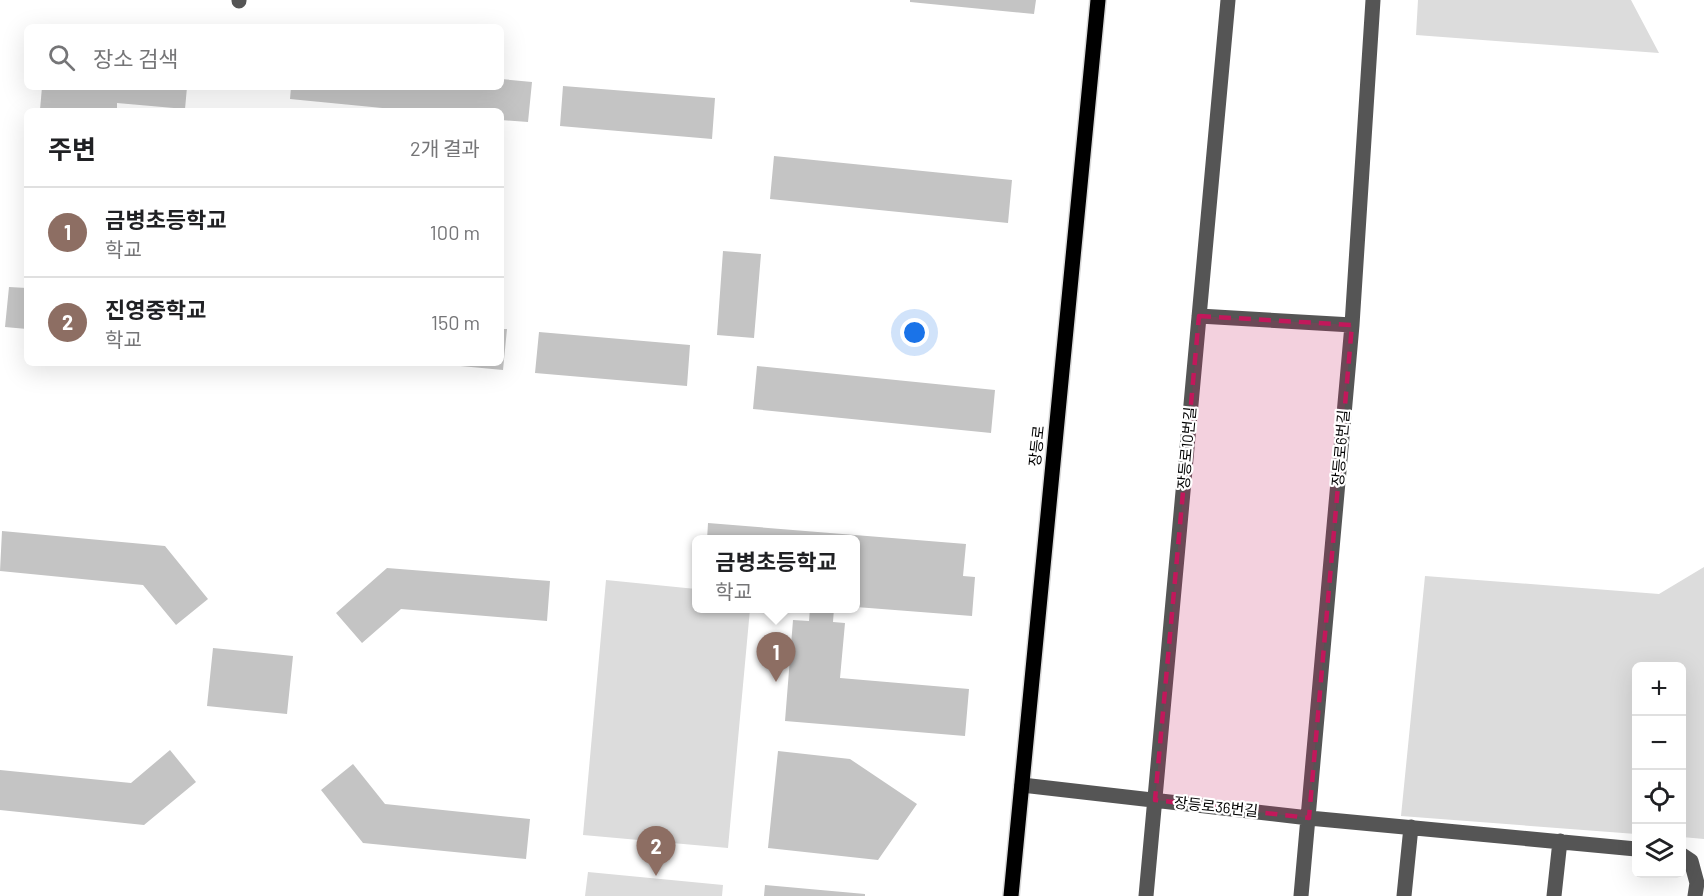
<!DOCTYPE html>
<html lang="ko">
<meta charset="utf-8">
<style>
body{margin:0;font-family:Barlow,"Noto Sans KR",sans-serif;background:#f6f6f6;color:#202124}
.controls{position:absolute;right:18px;bottom:18px;display:grid;overflow:hidden;border-radius:9px;box-shadow:0 6px 24px #0002}
.controls button{width:54px;height:54px;display:grid;place-items:center;padding:0;border:0;border-bottom:2px solid #e0e0e0;background:#fff;color:#202124;font:30px sans-serif}
.you{position:absolute;left:915px;top:333px;width:21px;height:21px;margin:-15px;border:4px solid #fff;border-radius:50%;background:#1a73e8;box-shadow:0 0 0 9px #1a73e833}
.badge{display:grid;place-items:center;width:39px;height:39px;border-radius:50%;background:#0b8043;color:#fff;font-size:20px;font-weight:700}
.pin{position:absolute;translate:-50% -50px;filter:drop-shadow(0 2px 3px #0008)}
.pin::after{content:'';position:absolute;top:32px;width:21px;height:18px;background:inherit;clip-path:polygon(0 0,100% 0,50% 100%)}
.popup{position:absolute;left:692px;top:535px;width:168px;height:78px;box-sizing:border-box;display:grid;place-content:center;border-radius:9px;background:#fff;filter:drop-shadow(0 2px 4px #0005);font-size:20px;white-space:nowrap;color:#757577}
.popup b{font-size:22px;color:#202124}
.popup::after{content:'';position:absolute;left:50%;top:100%;margin-left:-12px;border:12px solid transparent;border-top-color:#fff}
.list{margin:0;padding:0;list-style:none}
h2{display:flex;justify-content:space-between;align-items:center;height:78px;margin:0;padding:0 24px;font-size:26px}
h2 small{font-size:20px;font-weight:400;color:#757577}
.list li{display:grid;grid-template-columns:39px 1fr auto;gap:18px;align-items:center;box-sizing:border-box;height:90px;padding:0 24px;border-top:2px solid #e0e0e0}
.list b{display:block;font-size:22px;white-space:nowrap}
.list p{margin:0;font-size:20px;white-space:nowrap;color:#757577}
.list em{font-size:20px;font-style:normal;color:#757577}
.icon{flex:none;width:33px;height:33px;fill:none;stroke:currentColor;stroke-width:2;stroke-linecap:round;stroke-linejoin:round}
.map{position:relative;flex:none;width:1704px;height:896px;overflow:hidden}
.search{position:absolute;background:#fff;box-shadow:0 6px 24px #0002;left:24px;top:24px;width:480px;height:66px;display:flex;align-items:center;gap:15px;box-sizing:border-box;padding:0 21px;border-radius:9px;color:#757577;font-size:22px}
.panel{position:absolute;background:#fff;box-shadow:0 6px 24px #0002;left:24px;top:108px;width:480px;height:258px;border-radius:9px}
.map>svg:first-child{display:block}
.green{fill:#dcdcdc}
.building{fill:#c4c4c4}
.lines{fill:none;stroke-linecap:round;stroke-linejoin:round}
.major-casing{stroke:#dbdbdb;stroke-width:18}
.minor{stroke:#555;stroke-width:15}
.major{stroke:#000;stroke-width:15}
.marked{fill:#c2185b;fill-opacity:0.2;stroke:#c2185b;stroke-width:4.5;stroke-dasharray:12 8;stroke-linejoin:round}
.labels{text-anchor:middle;stroke-width:4.5;stroke-linejoin:round;paint-order:stroke}
.street-label{font-size:15px;fill:#000;stroke:#fff}
</style>
<div class="map">
<svg width="1704" height="896" viewBox="0 0 1704 896">
<rect width="100%" height="100%" fill="#fff"/>
<!-- green -->
<path class="green" d="M1418,0H1631L1659,53L1416,35Z
M1704,567V839L1682,837V666H1636V834L1401,816L1425,576L1659,594Z
M606,580L696,589V608L750,609L728,848L583,835Z
M588,872L723,885L722,896H585Z"/>
<!-- building -->
<path class="building" d="M910,0H1036L1034,14L910,2Z
M501,79L532,82L528,122L501,120V111H413L290,99L291,87H501Z
M563,86L715,98L712,139L560,126Z
M42,87H187L185,109L117,103V111L40,110Z
M774,156L1012,180L1008,223L770,199Z
M723,251L761,254L754,338L717,335Z
M9,287L27,288V329L5,327Z
M501,329H507L503,370L450,365V363H501Z
M539,332L690,345L687,386L535,373Z
M757,366L995,390L991,433L753,409Z
M708,523L966,544L963,576L975,577L972,616L856,607V540H707Z
M2,531L165,546L208,599L176,625L143,585L0,571Z
M387,568L550,581L547,621L401,609L362,643L336,613Z
M810,608H834L833,622L845,623L840,678L969,689L965,736L785,721L793,620L809,621Z
M213,648L293,656L287,714L207,706Z
M170,750L196,782L144,825L0,810V770L131,783Z
M778,751L850,759L917,804L878,860L768,848Z
M353,764L385,804L530,819L526,859L363,843L321,790Z
M765,885L865,894V896H764Z"/>
<g class="lines">
<!-- major casing -->
<g class="major-casing">
<path id="major" d="M1011,896L1098,0"/>
</g>
<!-- minor -->
<path class="minor" d="M239,1V0
M1199,316L1352,325
M1022,785L1309,818L1636,849
M1682,855L1691,861L1697,883L1695,896
M1146,896L1228,0
M1301,896L1352,325L1373,0
M1404,896L1411,827
M1554,896L1560,841"/>
<!-- major -->
<use href="#major" class="major"/>
</g>
<!-- marked area -->
<path class="marked" d="M1199,316L1352,325L1309,818L1155,800Z"/>
<g class="labels">
<!-- street labels -->
<g class="street-label">
<text transform="translate(1037 446) rotate(-84)" y="5">장등로</text>
<text transform="translate(1187 448) rotate(-85)" y="5">장등로10번길</text>
<text transform="translate(1341 448) rotate(-85)" y="5">장등로6번길</text>
<text transform="translate(1216 807) rotate(6)" y="5">장등로36번길</text>
</g>
</g>
</svg>
<div class="controls">
<button>+</button>
<button>−</button>
<button><svg class="icon" aria-label="locate" viewBox="0 0 24 24"><circle cx="12" cy="12" r="6"/><path d="M12 2v4M12 18v4M2 12h4M18 12h4"/></svg></button>
<button><svg class="icon" aria-label="layers" viewBox="0 0 24 24"><path d="M12 4l9 5-9 5-9-5zM3 14l9 5 9-5"/></svg></button>
</div>
<div class="you"></div>
<div class="pin badge" style="left:776px;top:682px;background:#8d6e63">1</div>
<div class="popup"><b>금병초등학교</b>학교</div>
<div class="pin badge" style="left:656px;top:876px;background:#8d6e63">2</div>
<div class="search"><svg class="icon" aria-label="search" viewBox="0 0 24 24"><circle cx="10" cy="10" r="6"/><path d="M15 15l6 6"/></svg>장소 검색</div>
<section class="panel">
<h2>주변<small>2개 결과</small></h2>
<ul class="list">
<li><span class="badge" style="background:#8d6e63">1</span><div><b>금병초등학교</b><p>학교</p></div><em>100 m</em></li>
<li><span class="badge" style="background:#8d6e63">2</span><div><b>진영중학교</b><p>학교</p></div><em>150 m</em></li>
</ul>
</section>
</div>
